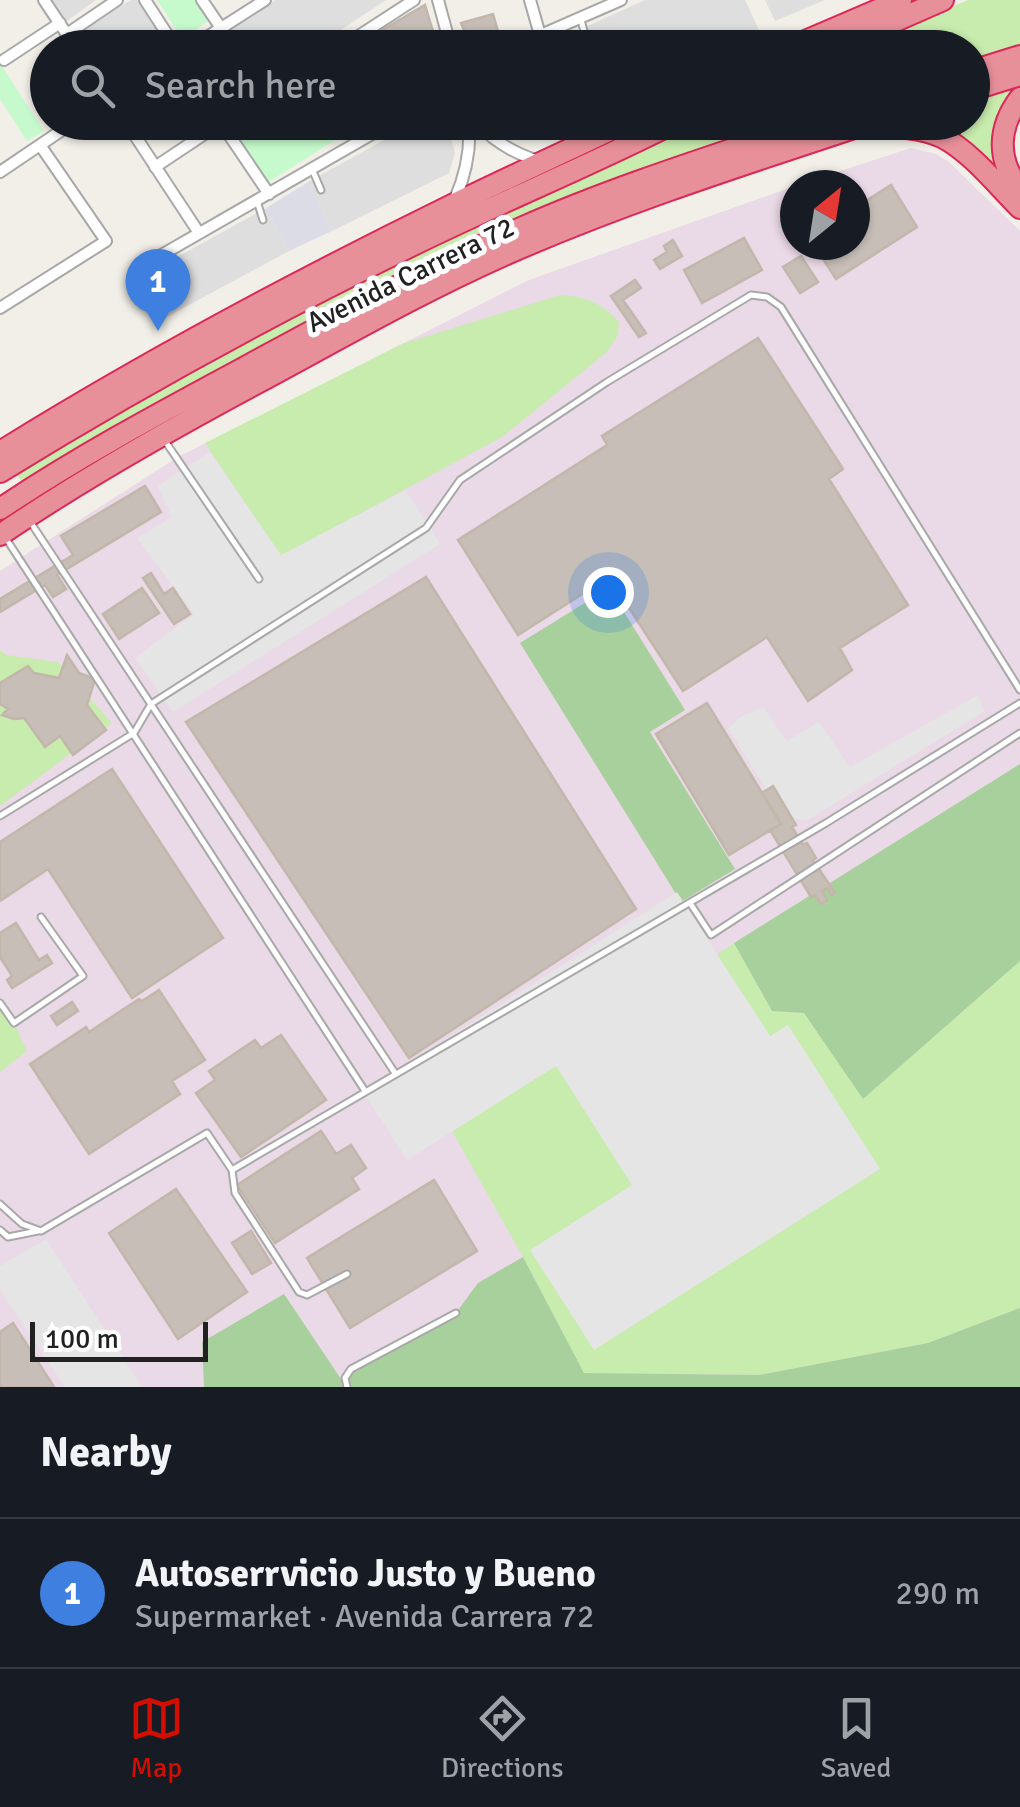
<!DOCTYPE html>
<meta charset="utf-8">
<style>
body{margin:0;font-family:Signika,sans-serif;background:#242831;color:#f1f3f6}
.compass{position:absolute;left:780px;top:170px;width:90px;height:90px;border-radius:50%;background:#171b24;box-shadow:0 2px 8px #0004;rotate:30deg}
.scale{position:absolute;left:30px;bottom:25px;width:178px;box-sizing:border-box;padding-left:10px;border:5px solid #212121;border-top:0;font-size:28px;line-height:35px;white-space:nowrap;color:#212121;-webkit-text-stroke:8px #fff;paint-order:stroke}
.you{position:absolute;left:608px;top:592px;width:35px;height:35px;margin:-25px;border:8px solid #fff;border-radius:50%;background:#1a73e8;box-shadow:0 0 0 15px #1a73e833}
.badge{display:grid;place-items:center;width:65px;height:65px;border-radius:50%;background:#d20e00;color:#fff;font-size:32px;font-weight:700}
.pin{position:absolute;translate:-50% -82px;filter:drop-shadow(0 2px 5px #0008)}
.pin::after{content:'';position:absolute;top:52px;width:35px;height:30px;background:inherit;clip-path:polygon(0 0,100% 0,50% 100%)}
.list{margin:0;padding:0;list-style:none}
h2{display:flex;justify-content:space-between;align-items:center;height:130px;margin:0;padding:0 40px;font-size:42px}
h2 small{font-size:32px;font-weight:400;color:#9ea1a6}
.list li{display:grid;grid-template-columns:65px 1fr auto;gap:30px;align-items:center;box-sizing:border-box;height:150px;padding:0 40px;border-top:2px solid #363941}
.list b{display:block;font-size:38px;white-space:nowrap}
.list p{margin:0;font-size:32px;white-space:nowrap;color:#9ea1a6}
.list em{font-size:32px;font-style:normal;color:#9ea1a6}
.icon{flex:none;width:55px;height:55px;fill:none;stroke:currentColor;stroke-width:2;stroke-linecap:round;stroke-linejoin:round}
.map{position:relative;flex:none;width:1020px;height:1387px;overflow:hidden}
.search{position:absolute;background:#171b24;box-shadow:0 2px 8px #0004;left:30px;right:30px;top:30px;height:110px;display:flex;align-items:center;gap:25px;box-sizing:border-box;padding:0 35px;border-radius:55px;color:#9ea1a6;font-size:38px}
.sheet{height:280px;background:#171b24}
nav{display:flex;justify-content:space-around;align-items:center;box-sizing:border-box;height:140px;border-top:2px solid #363941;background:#171b24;font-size:28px;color:#9ea1a6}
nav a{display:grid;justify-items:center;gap:5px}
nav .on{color:#d20e00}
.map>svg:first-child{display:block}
.residential{fill:#dfdede}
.industrial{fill:#ead9e6}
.grass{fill:#c8ebae}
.forest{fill:#a8d09c}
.park{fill:#c6facd}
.parking{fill:#e5e5e5}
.plaza{fill:#dcdce7}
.building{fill:#c6beb7;stroke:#c3b6aa;stroke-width:2.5}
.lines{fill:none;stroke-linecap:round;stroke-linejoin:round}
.lane-casing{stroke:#a8a8a8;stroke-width:9}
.street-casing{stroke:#a8a8a8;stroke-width:14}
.highway-casing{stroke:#dc2859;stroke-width:24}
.lane{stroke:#fff;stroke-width:5}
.street{stroke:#fff;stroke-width:10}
.highway{stroke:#e8909a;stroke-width:20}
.labels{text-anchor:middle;stroke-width:10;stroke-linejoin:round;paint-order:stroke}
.street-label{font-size:28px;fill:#212121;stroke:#fff}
</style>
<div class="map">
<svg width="1020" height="1387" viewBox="0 0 1020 1387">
<rect width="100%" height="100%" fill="#f1efe7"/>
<!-- residential -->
<path class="residential" d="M50,0H96L64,23Z
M131,0H137L169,47H81L73,35Z
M276,0H386L315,47H241L228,29Z
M645,0H745L759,30L720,47L539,48Z
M765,0H825L775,21Z
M415,123H447L455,153L449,173L332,231L308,182Z
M488,123H557L518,140L503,134Z
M266,208L289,251L165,318L141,277Z"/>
<!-- industrial -->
<path class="industrial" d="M911,148L936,154L949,162L1020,231V1387H0V571L178,457L529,280L795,186V245H855V185H797Z"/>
<!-- grass -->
<path class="grass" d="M968,0H1020V47L973,63L972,48H854Z
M1020,82L1006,179L971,153L894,123L972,122L973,98Z
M688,123H799L24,485L14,470L374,270Z
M560,295C587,297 600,302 619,322L618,335L607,352L502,437L281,556L205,443L402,344Z
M0,650L6,655L58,662L112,723L0,806Z
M734,943L772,1011L804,1013L863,1099L1020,961V1308L928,1343L759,1375L584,1373L523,1257L452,1131L555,1065Z
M0,1003L14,1023L27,1051L0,1072Z"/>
<!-- forest -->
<path class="forest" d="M609,588L685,710L650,732L735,869L681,902L520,643Z
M1020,764V961L863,1099L804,1013L772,1011L734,943Z
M523,1257L584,1373L759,1375L928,1343L1020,1308V1387H204L202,1342L284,1294L345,1385V1378L351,1369L456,1313L478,1283Z"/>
<!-- park -->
<path class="park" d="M157,0H201L213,18L182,38Z
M0,63L44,131L27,141L0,99Z
M230,123H362L267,183Z"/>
<!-- parking -->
<path class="parking" d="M210,452L281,555L406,490L440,544L173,712L135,658L194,614L137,538L172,517L157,486Z
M978,695L985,711L806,821L782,815L728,728L742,716L763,707L787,741L819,722L850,767Z
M677,892L770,1036L788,1025L880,1169L594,1350L530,1250L632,1185L556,1066L407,1160L363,1092Z
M46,1239L142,1387H65L0,1290V1266Z"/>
<!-- plaza -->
<path class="plaza" d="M308,182L332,231L289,251L266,208Z"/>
<!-- building -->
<path class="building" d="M425,5L438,48H362L360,43Z
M493,14L500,38L476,46L470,44L461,23Z
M891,185L917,227L836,279L814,245H855V208Z
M744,238L762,270L702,303L684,270Z
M673,240L682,256L660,269L654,260L667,252L664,246Z
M801,256L818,282L800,293L783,267Z
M635,280L641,288L623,300L646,333L639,337L611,296Z
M758,338L843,469L829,479L908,605L840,648L852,670L808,701L767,637L683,691L609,577L518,635L458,540L607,445L602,436Z
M145,486L161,512L57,575L66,589L53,597L45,585L0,612V599L73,555L61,536Z
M151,573L164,594L173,588L190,614L174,624L143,578Z
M426,577L636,909L409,1058L186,722Z
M142,588L159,613L119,639L103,614Z
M67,655L79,673L95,679L87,705L106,730L73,755L60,736L45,747L24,718L14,719L2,715L8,709L0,704V683L28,666L34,673L59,678Z
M707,703L781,824L729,855L656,734Z
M112,769L223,938L132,998L48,869L0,901V842Z
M773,786L796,825L792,827L803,845L807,843L816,858L813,860L835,893L832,895L827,888L822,891L827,900L821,904L815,895L811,897L770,830L781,824L762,793Z
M16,923L39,960L47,955L52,963L12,988L7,980L12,976L0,957V933Z
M159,990L205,1060L172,1081L180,1094L89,1154L30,1064L86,1027L89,1032L139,999L142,1001Z
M72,1002L78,1011L57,1025L51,1016Z
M281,1035L326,1100L241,1157L196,1093L215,1080L209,1071L255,1040L261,1048Z
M321,1131L336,1154L351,1145L366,1168L352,1178L359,1189L275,1243L237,1185Z
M434,1180L477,1251L350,1328L307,1258Z
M176,1189L247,1292L178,1339L109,1233Z
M251,1231L271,1263L252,1274L232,1243Z
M13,1323L54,1387H0V1332Z"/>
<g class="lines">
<!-- lane casing -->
<g class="lane-casing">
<path id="lane" d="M581,20L585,35
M312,169L321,190
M257,201L263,220
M165,441L259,579
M31,523L395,1073
M7,540L365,1091
M0,816L134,733L151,704L426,528L460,480L607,382L751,295L767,297L781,307L1020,690
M690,903L711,935L1020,733
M0,1003L14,1023L83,976L41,917
M232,1170L235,1193L299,1292L307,1295L347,1274
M0,1204L22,1224L41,1231L207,1133L232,1170L826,823L1020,703
M0,1230L8,1237L38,1231
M347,1387L345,1378L351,1369L456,1313"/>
</g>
<!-- street casing -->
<g class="street-casing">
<path id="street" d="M44,0L76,48
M145,0L176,48
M202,0L221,28L216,31
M438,0L451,48
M530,0L540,35
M67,34L117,0
M190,48L265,0
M340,48L414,0
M511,48L621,0
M4,60L60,23
M126,122L199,233
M477,122C493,142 514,153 538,161
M155,167L221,123L269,194
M0,172L74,122
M455,199C466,174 471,150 469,122
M151,261L393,122
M0,308L106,241L40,145"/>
</g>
<!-- highway casing -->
<g class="highway-casing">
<path id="highway" d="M789,48L901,0
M834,48L943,0
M972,71L1020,56
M972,90L1020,75
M1020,98C998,127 996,160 1020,189
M862,126C889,127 917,126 942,137C970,151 998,186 1020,208
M0,452C145,362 295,282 448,207C507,178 567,151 627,122
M0,472C131,391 268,316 407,248C496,204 587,167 676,122
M0,509C76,458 156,415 236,372C330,321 423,270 521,228C616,186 716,155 814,122
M0,535C84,478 171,429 261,381C341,338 419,293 502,256C622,203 748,163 872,122"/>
</g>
<!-- lane -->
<use href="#lane" class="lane"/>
<!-- street -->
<use href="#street" class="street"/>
<!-- highway -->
<use href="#highway" class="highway"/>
</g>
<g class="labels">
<!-- street labels -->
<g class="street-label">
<text transform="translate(410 274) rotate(-26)" y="10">Avenida Carrera 72</text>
</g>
</g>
</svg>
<svg class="compass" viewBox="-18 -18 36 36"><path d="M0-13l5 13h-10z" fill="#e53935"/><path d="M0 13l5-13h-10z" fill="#9ea1a6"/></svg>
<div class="scale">100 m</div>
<div class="you"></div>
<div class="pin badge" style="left:158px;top:331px;background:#3f7fe0">1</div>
<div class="search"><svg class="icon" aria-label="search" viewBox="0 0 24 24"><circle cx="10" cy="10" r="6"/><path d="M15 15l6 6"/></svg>Search here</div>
</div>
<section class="sheet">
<h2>Nearby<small></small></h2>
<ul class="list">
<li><span class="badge" style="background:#3f7fe0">1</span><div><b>Autoserrvicio Justo y Bueno</b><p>Supermarket · Avenida Carrera 72</p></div><em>290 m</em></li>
</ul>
</section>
<nav>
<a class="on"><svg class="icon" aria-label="map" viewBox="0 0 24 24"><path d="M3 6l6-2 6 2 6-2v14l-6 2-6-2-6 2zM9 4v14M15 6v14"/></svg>Map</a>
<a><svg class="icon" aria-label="directions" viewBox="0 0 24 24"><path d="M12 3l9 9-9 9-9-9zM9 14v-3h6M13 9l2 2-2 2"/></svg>Directions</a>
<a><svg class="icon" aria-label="saved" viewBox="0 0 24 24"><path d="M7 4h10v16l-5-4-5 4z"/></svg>Saved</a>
</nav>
